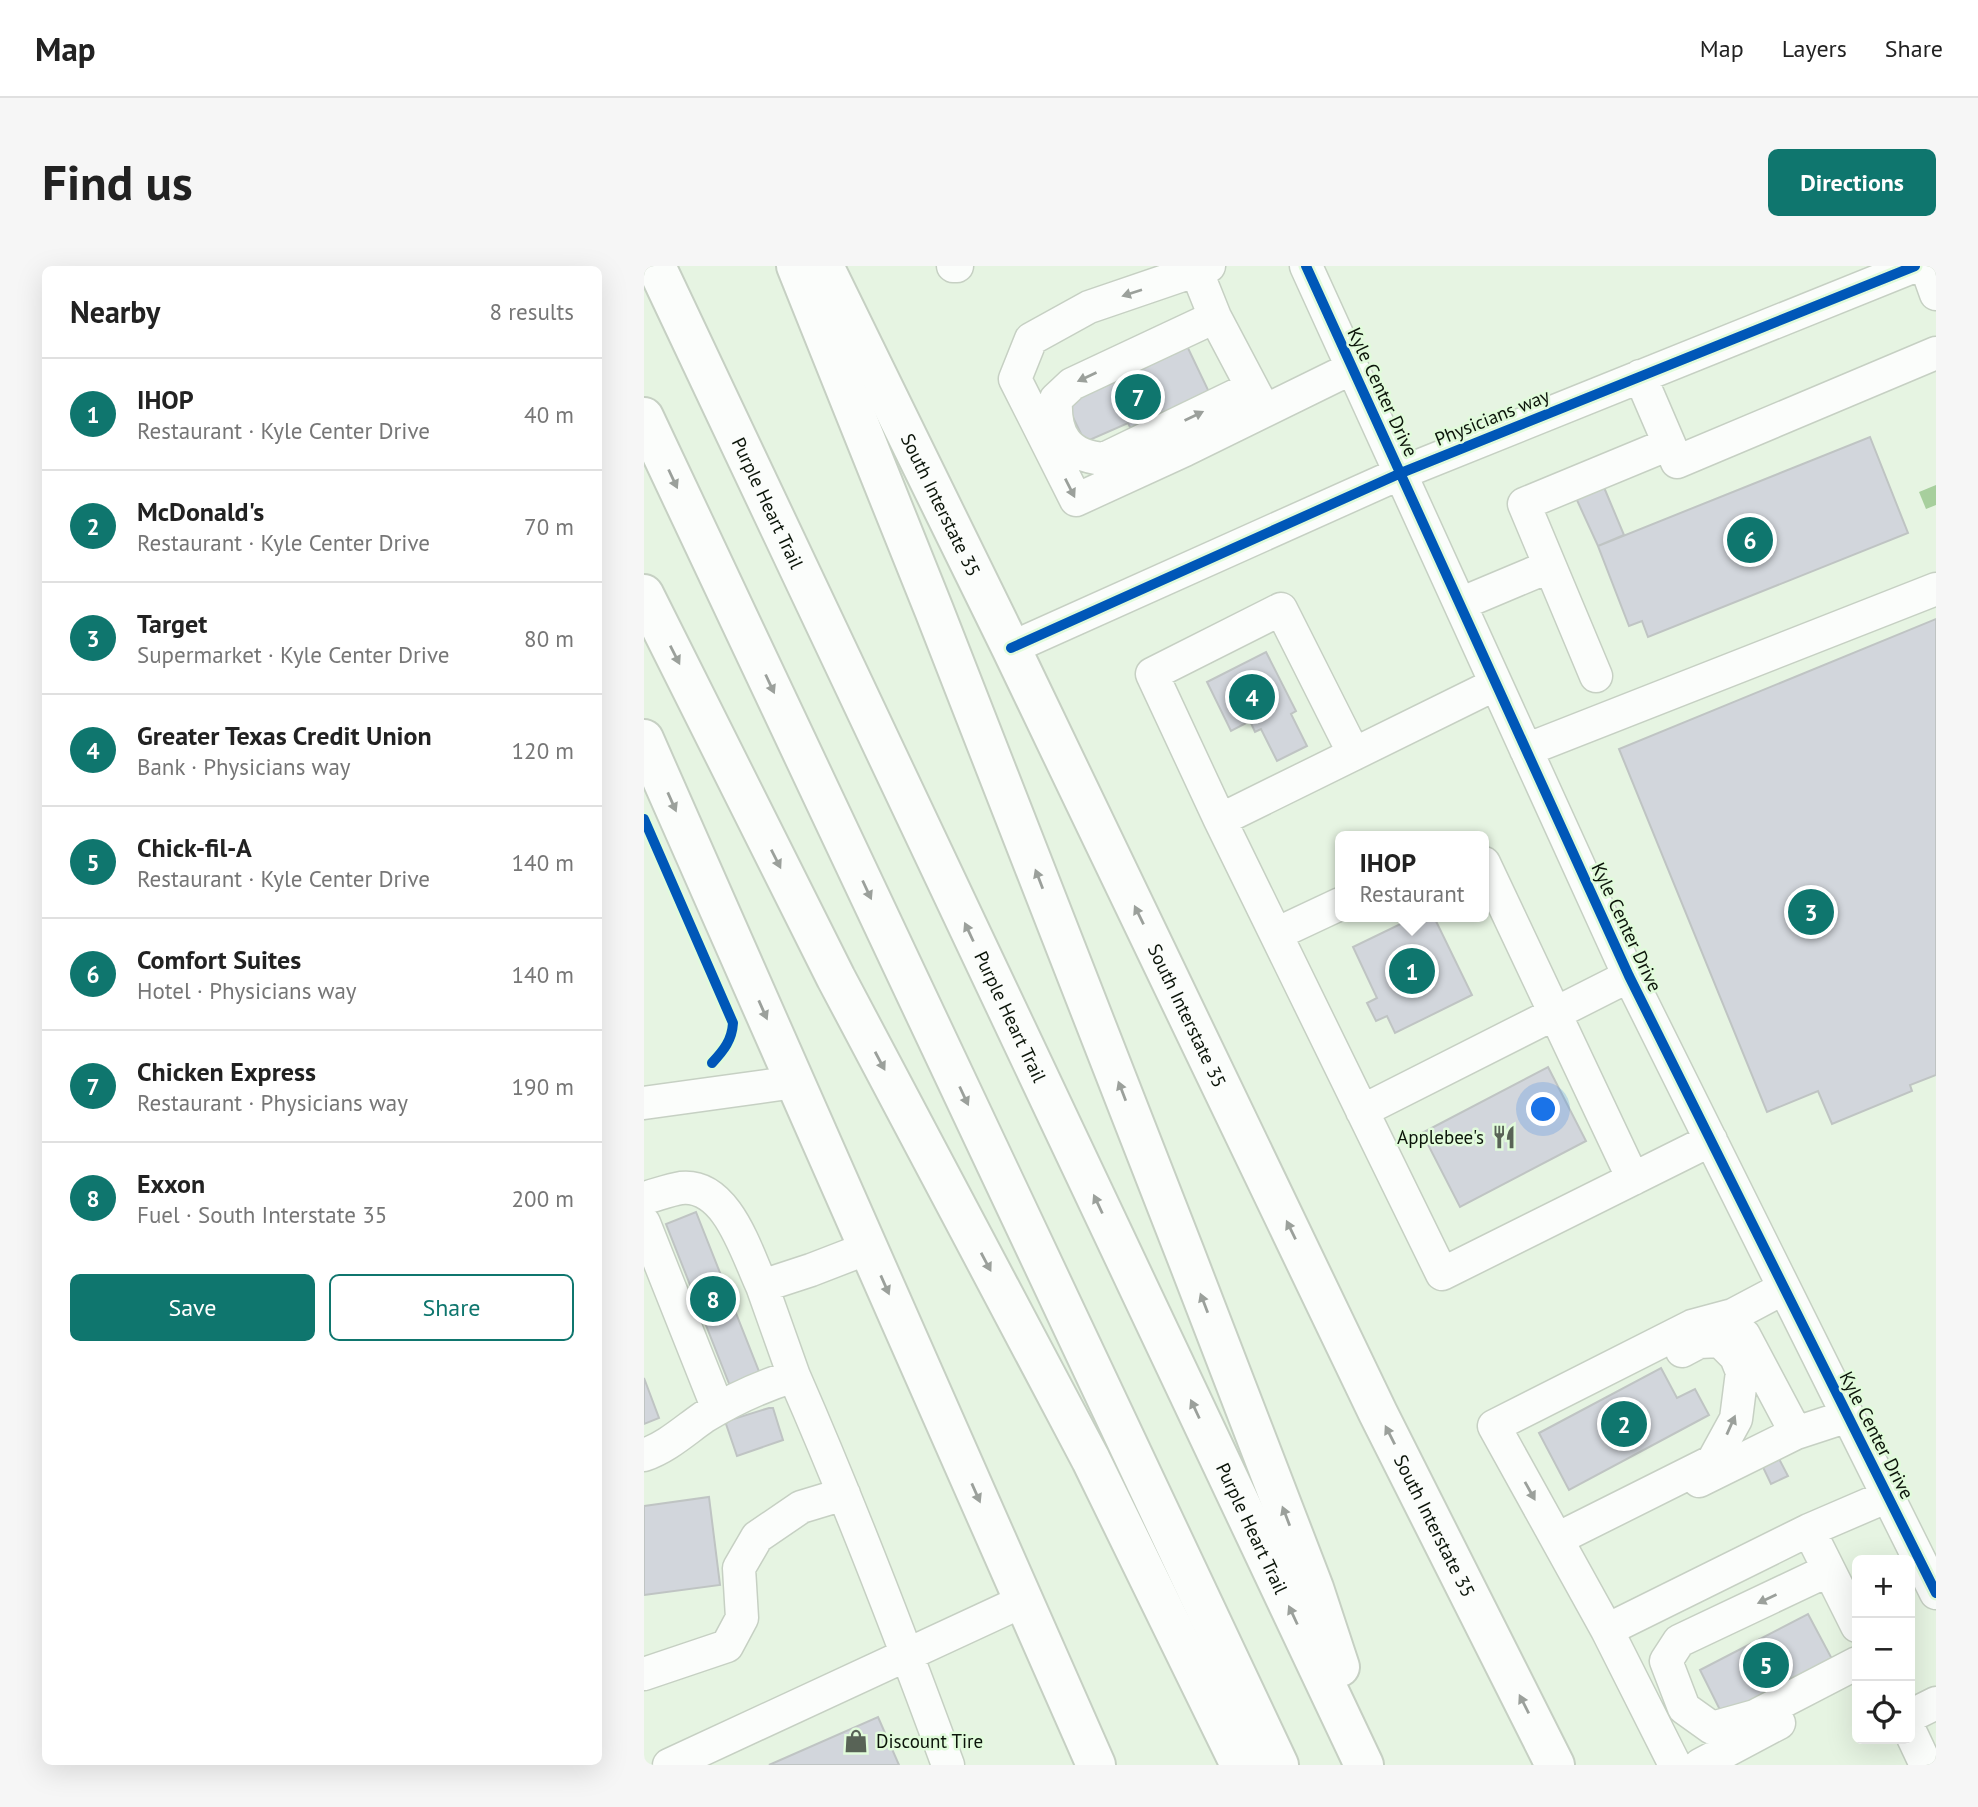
<!DOCTYPE html>
<meta charset="utf-8">
<style>
body{margin:0;font-family:"PT Sans",sans-serif;background:#f6f6f6;color:#222}
.controls{position:absolute;right:21px;bottom:21px;display:grid;overflow:hidden;border-radius:10px;box-shadow:0 7px 28px #0002}
.controls button{width:63px;height:63px;display:grid;place-items:center;padding:0;border:0;border-bottom:2px solid #e0e0e0;background:#fff;color:#222;font:35px sans-serif}
.you{position:absolute;left:900px;top:844px;width:24px;height:24px;margin:-18px;border:5px solid #fff;border-radius:50%;background:#1a73e8;box-shadow:0 0 0 10px #1a73e833}
.badge{display:grid;place-items:center;width:46px;height:46px;border-radius:50%;background:#0f766e;color:#fff;font-size:23px;font-weight:700}
.pin{position:absolute;translate:-50% -50%;border:4px solid #fff;box-shadow:0 2px 7px #0006}
.popup{position:absolute;left:691px;top:565px;width:154px;height:91px;box-sizing:border-box;display:grid;place-content:center;border-radius:10px;background:#fff;filter:drop-shadow(0 2px 5px #0005);font-size:23px;white-space:nowrap;color:#767676}
.popup b{font-size:26px;color:#222}
.popup::after{content:'';position:absolute;left:50%;top:100%;margin-left:-14px;border:14px solid transparent;border-top-color:#fff}
.list{margin:0;padding:0;list-style:none}
h2{display:flex;justify-content:space-between;align-items:center;height:91px;margin:0;padding:0 28px;font-size:30px}
h2 small{font-size:23px;font-weight:400;color:#767676}
.list li{display:grid;grid-template-columns:46px 1fr auto;gap:21px;align-items:center;box-sizing:border-box;height:112px;padding:0 28px;border-top:2px solid #e0e0e0}
.list b{display:block;font-size:26px;white-space:nowrap}
.list p{margin:0;font-size:23px;white-space:nowrap;color:#767676}
.list em{font-size:23px;font-style:normal;color:#767676}
.actions{display:flex;gap:14px;padding:21px 28px}
.actions a{flex:1;padding:16px 0;border:2px solid #0f766e;border-radius:10px;text-align:center;font-size:24px;color:#0f766e}
.actions .main{background:#0f766e;color:#fff}
.icon{flex:none;width:38px;height:38px;fill:none;stroke:currentColor;stroke-width:2;stroke-linecap:round;stroke-linejoin:round}
.map{position:relative;flex:none;width:1292px;height:1499px;overflow:hidden;border-radius:10px}
header{display:flex;align-items:center;gap:42px;box-sizing:border-box;height:98px;padding:0 35px;background:#fff;border-bottom:2px solid #e0e0e0}
header strong{font-size:33px}
nav{display:flex;gap:38px;margin-inline-start:auto;font-size:24px}
.intro{display:flex;align-items:center;justify-content:space-between;box-sizing:border-box;height:168px;padding:0 42px}
h1{margin:0;font-size:49px}
.button{padding:18px 32px;border-radius:10px;background:#0f766e;color:#fff;font-size:24px;font-weight:700}
main{display:flex;gap:42px;padding:0 42px}
aside{flex:1;background:#fff;border-radius:10px;box-shadow:0 7px 28px #0002}
.map>svg:first-child{display:block}
.water{fill:#a7cf9d}
.building{fill:#d2d6dc;stroke:#bfc4c3;stroke-width:2}
.lines{fill:none;stroke-linecap:round;stroke-linejoin:round}
.minor-casing{stroke:#c6d0c3;stroke-width:35}
.major-casing{stroke:#c6d0c3;stroke-width:42}
.highway-casing{stroke:#c6d0c3;stroke-width:42}
.minor{stroke:#fbfdfb;stroke-width:32}
.major{stroke:#fbfdfb;stroke-width:38}
.highway{stroke:#fbfdfb;stroke-width:38}
.cycleway-casing{stroke:#e1fbdb;stroke-width:15}
.cycleway{stroke:#0057b8;stroke-width:10}
.oneway{fill:#9ba09b}
.labels{text-anchor:middle;stroke-width:5;stroke-linejoin:round;paint-order:stroke}
.street-label{font-size:19px;fill:#0c150a;stroke:#e1fbdb}
.poi-label{font-size:19px;fill:#0c150a;stroke:#e1fbdb;text-anchor:end}
</style>
<header>
<strong>Map</strong>
<nav><a>Map</a><a>Layers</a><a>Share</a></nav>
</header>
<div class="intro"><h1>Find us</h1><a class="button">Directions</a></div>
<main>
<aside>
<h2>Nearby<small>8 results</small></h2>
<ul class="list">
<li><span class="badge">1</span><div><b>IHOP</b><p>Restaurant · Kyle Center Drive</p></div><em>40 m</em></li>
<li><span class="badge">2</span><div><b>McDonald's</b><p>Restaurant · Kyle Center Drive</p></div><em>70 m</em></li>
<li><span class="badge">3</span><div><b>Target</b><p>Supermarket · Kyle Center Drive</p></div><em>80 m</em></li>
<li><span class="badge">4</span><div><b>Greater Texas Credit Union</b><p>Bank · Physicians way</p></div><em>120 m</em></li>
<li><span class="badge">5</span><div><b>Chick-fil-A</b><p>Restaurant · Kyle Center Drive</p></div><em>140 m</em></li>
<li><span class="badge">6</span><div><b>Comfort Suites</b><p>Hotel · Physicians way</p></div><em>140 m</em></li>
<li><span class="badge">7</span><div><b>Chicken Express</b><p>Restaurant · Physicians way</p></div><em>190 m</em></li>
<li><span class="badge">8</span><div><b>Exxon</b><p>Fuel · South Interstate 35</p></div><em>200 m</em></li>
</ul>
<div class="actions"><a class="main">Save</a><a>Share</a></div>
</aside>
<div class="map">
<svg width="1292" height="1499" viewBox="0 0 1292 1499">
<rect width="100%" height="100%" fill="#e6f4e2"/>
<!-- water -->
<path class="water" d="M1292,219V239L1282,243L1275,226Z"/>
<!-- building -->
<path class="building" d="M543,80L565,126L491,171L484,157L441,176L422,137Z
M1226,171L1264,267L1004,371L998,355L985,360L954,280Z
M959,219L980,269L954,280L932,232Z
M1292,353V809L1266,819L1268,825L1188,858L1174,825L1123,846L975,483Z
M622,386L652,445L647,448L663,480L633,495L617,463L611,466L606,455L587,465L563,416Z
M771,651H790L828,729L751,767L743,750L732,755L723,737L733,732L709,681Z
M904,801L942,875L816,941L778,867Z
M52,946L116,1108L86,1120L22,958Z
M1017,1102L1033,1132L1051,1123L1065,1149L925,1224L895,1167Z
M0,1112L15,1152L0,1158Z
M125,1142H129L139,1174L93,1190L82,1158L83,1155Z
M1132,1187L1144,1210L1127,1218L1116,1195Z
M65,1231L76,1319L0,1329V1240Z
M1164,1348L1188,1393L1079,1450L1056,1404Z
M234,1451L255,1499H125Z"/>
<g class="lines">
<!-- minor casing -->
<g class="minor-casing">
<path id="minor" d="M309,0H313
M565,0L445,41L387,73L371,113L432,234L541,184L708,102
M662,0L985,710L1292,1327
M1282,0L1292,28
M553,6L571,51L618,140
M571,51L428,118L412,133C410,169 423,190 460,193L607,122
M996,110L1033,196L1292,87
M816,338L904,301
M367,382L757,207L1271,0
M952,410L880,238L1025,178
M852,418L576,554L798,1008L1067,874
M882,484L1292,323
M576,554L508,408L637,343L710,488
M840,597L989,913
M632,668L696,638
M0,837L151,816
M718,845L985,710
M0,932C12,929 25,924 37,922C83,917 102,986 118,1020
M0,957L74,1143
M1100,1069L1152,1167L1204,1150
M150,1110C206,1238 256,1368 304,1499
M0,1189C23,1181 40,1165 60,1151C89,1133 118,1120 150,1110L118,1020L167,1004L224,982
M1055,1215L1152,1167
M1165,1264L1244,1230
M913,1273L1069,1195L1092,1153L1098,1106L1092,1091L1076,1075L1055,1076L1038,1085
M1185,1304L1035,1375L1022,1395L1040,1442L1068,1462L1111,1450L1213,1397
M963,1364L850,1160L1048,1060L1089,1049L1140,1022
M0,1408L83,1380L98,1352L95,1302L113,1271L157,1241L200,1228
M1266,1450L1292,1437
M1266,1465L1282,1499
M25,1499L379,1335
M1031,1499L963,1364L1165,1264L1213,1360
M1056,1499L1135,1457"/>
</g>
<!-- major casing -->
<g class="major-casing">
<g id="major">
<path id="s1" d="M180,0L367,382L734,1147L911,1499"/>
<path d="M0,473L452,1499"/>
</g>
</g>
<!-- highway casing -->
<g class="highway-casing">
<g id="highway">
<path id="s2" d="M12,0L720,1499"/>
<path d="M152,0L290,344L541,987L670,1322L696,1401"/>
<path d="M0,151L635,1499"/>
<path d="M0,328L192,712L447,1194L596,1499"/>
</g>
</g>
<!-- minor -->
<use href="#minor" class="minor"/>
<!-- major -->
<use href="#major" class="major"/>
<!-- highway -->
<use href="#highway" class="highway"/>
<!-- cycleway casing -->
<g class="cycleway-casing">
<path id="cycleway" d="M662,0L985,710L1292,1327
M367,382L757,207L1271,0
M0,553L89,757C88,774 80,784 68,797"/>
</g>
<!-- cycleway -->
<use href="#cycleway" class="cycleway"/>
</g>
<!-- one-way arrows -->
<defs><path id="oneway-solid" d="M-6-.8H1V-3.2L6.5 0L1 3.2V.8H-6Z" transform="scale(1.75)"/></defs>
<g class="oneway">
<use href="#oneway-solid" transform="translate(488 27) rotate(162)"/>
<use href="#oneway-solid" transform="translate(443 111) rotate(155)"/>
<use href="#oneway-solid" transform="translate(550 150) rotate(-26)"/>
<use href="#oneway-solid" transform="translate(29 213) rotate(65)"/>
<use href="#oneway-solid" transform="translate(426 222) rotate(63)"/>
<use href="#oneway-solid" transform="translate(31 389) rotate(63)"/>
<use href="#oneway-solid" transform="translate(126 418) rotate(65)"/>
<use href="#oneway-solid" transform="translate(28 536) rotate(66)"/>
<use href="#oneway-solid" transform="translate(132 593) rotate(63)"/>
<use href="#oneway-solid" transform="translate(395 613) rotate(-111)"/>
<use href="#oneway-solid" transform="translate(223 624) rotate(65)"/>
<use href="#oneway-solid" transform="translate(495 649) rotate(-116)"/>
<use href="#oneway-solid" transform="translate(325 666) rotate(-115)"/>
<use href="#oneway-solid" transform="translate(119 744) rotate(66)"/>
<use href="#oneway-solid" transform="translate(236 795) rotate(62)"/>
<use href="#oneway-solid" transform="translate(478 825) rotate(-111)"/>
<use href="#oneway-solid" transform="translate(320 830) rotate(65)"/>
<use href="#oneway-solid" transform="translate(454 938) rotate(-115)"/>
<use href="#oneway-solid" transform="translate(647 964) rotate(-116)"/>
<use href="#oneway-solid" transform="translate(342 996) rotate(62)"/>
<use href="#oneway-solid" transform="translate(241 1019) rotate(66)"/>
<use href="#oneway-solid" transform="translate(560 1037) rotate(-111)"/>
<use href="#oneway-solid" transform="translate(551 1143) rotate(-115)"/>
<use href="#oneway-solid" transform="translate(1087 1159) rotate(-66)"/>
<use href="#oneway-solid" transform="translate(746 1169) rotate(-117)"/>
<use href="#oneway-solid" transform="translate(886 1225) rotate(61)"/>
<use href="#oneway-solid" transform="translate(332 1227) rotate(66)"/>
<use href="#oneway-solid" transform="translate(642 1250) rotate(-111)"/>
<use href="#oneway-solid" transform="translate(1123 1333) rotate(155)"/>
<use href="#oneway-solid" transform="translate(649 1349) rotate(-115)"/>
<use href="#oneway-solid" transform="translate(880 1438) rotate(-117)"/>
</g>
<!-- icons -->
<defs>
<g id="restaurant-bare" transform="scale(1.89)"><path d="M-5-6h1v4h1v-4h1v4h1v-4h1v5L-1.5 .5V6h-2V.5L-5-1ZM5-6V6H3V1.5H1.5Q1.5-4 5-6Z" fill="#586356" stroke="#e1fbdb" stroke-width="2.5" paint-order="stroke"/></g>
<g id="shop-bare" transform="scale(1.89)"><path d="M-5-2.5h2.3a2.7 3.5 0 0 1 5.4 0H5L5.5 6h-11ZM-1.5-2.5h3a1.5 2.3 0 0 0-3 0Z" fill="#586356" stroke="#e1fbdb" stroke-width="2.5" paint-order="stroke"/></g>
</defs>
<g fill-rule="evenodd">
<use href="#restaurant-bare" x="860" y="871"/>
<use href="#shop-bare" x="212" y="1475"/>
</g>
<g class="labels">
<!-- street labels -->
<g class="street-label">
<text transform="translate(739 126) rotate(65)" y="7">Kyle Center Drive</text>
<text transform="translate(848 151) rotate(-22)" y="7">Physicians way</text>
<text dy="7" stroke="none"><textPath href="#s2" startOffset="262">Purple Heart Trail</textPath></text>
<text dy="7" stroke="none"><textPath href="#s1" startOffset="266">South Interstate 35</textPath></text>
<text transform="translate(983 661) rotate(65)" y="7">Kyle Center Drive</text>
<text dy="7" stroke="none"><textPath href="#s2" startOffset="830">Purple Heart Trail</textPath></text>
<text dy="7" stroke="none"><textPath href="#s1" startOffset="833">South Interstate 35</textPath></text>
<text transform="translate(1233 1169) rotate(63)" y="7">Kyle Center Drive</text>
<text dy="7" stroke="none"><textPath href="#s1" startOffset="1400">South Interstate 35</textPath></text>
<text dy="7" stroke="none"><textPath href="#s2" startOffset="1396">Purple Heart Trail</textPath></text>
</g>
<!-- poi labels -->
<g class="poi-label">
<text x="840" y="878">Applebee's</text>
<text x="232" y="1482" text-anchor="start">Discount Tire</text>
</g>
</g>
</svg>
<div class="controls">
<button>+</button>
<button>−</button>
<button><svg class="icon" aria-label="locate" viewBox="0 0 24 24"><circle cx="12" cy="12" r="6"/><path d="M12 2v4M12 18v4M2 12h4M18 12h4"/></svg></button>
</div>
<div class="you"></div>
<div class="pin badge" style="left:768px;top:705px">1</div>
<div class="popup"><b>IHOP</b>Restaurant</div>
<div class="pin badge" style="left:980px;top:1158px">2</div>
<div class="pin badge" style="left:1167px;top:646px">3</div>
<div class="pin badge" style="left:608px;top:431px">4</div>
<div class="pin badge" style="left:1122px;top:1399px">5</div>
<div class="pin badge" style="left:1106px;top:274px">6</div>
<div class="pin badge" style="left:494px;top:131px">7</div>
<div class="pin badge" style="left:69px;top:1033px">8</div>
</div>
</main>
